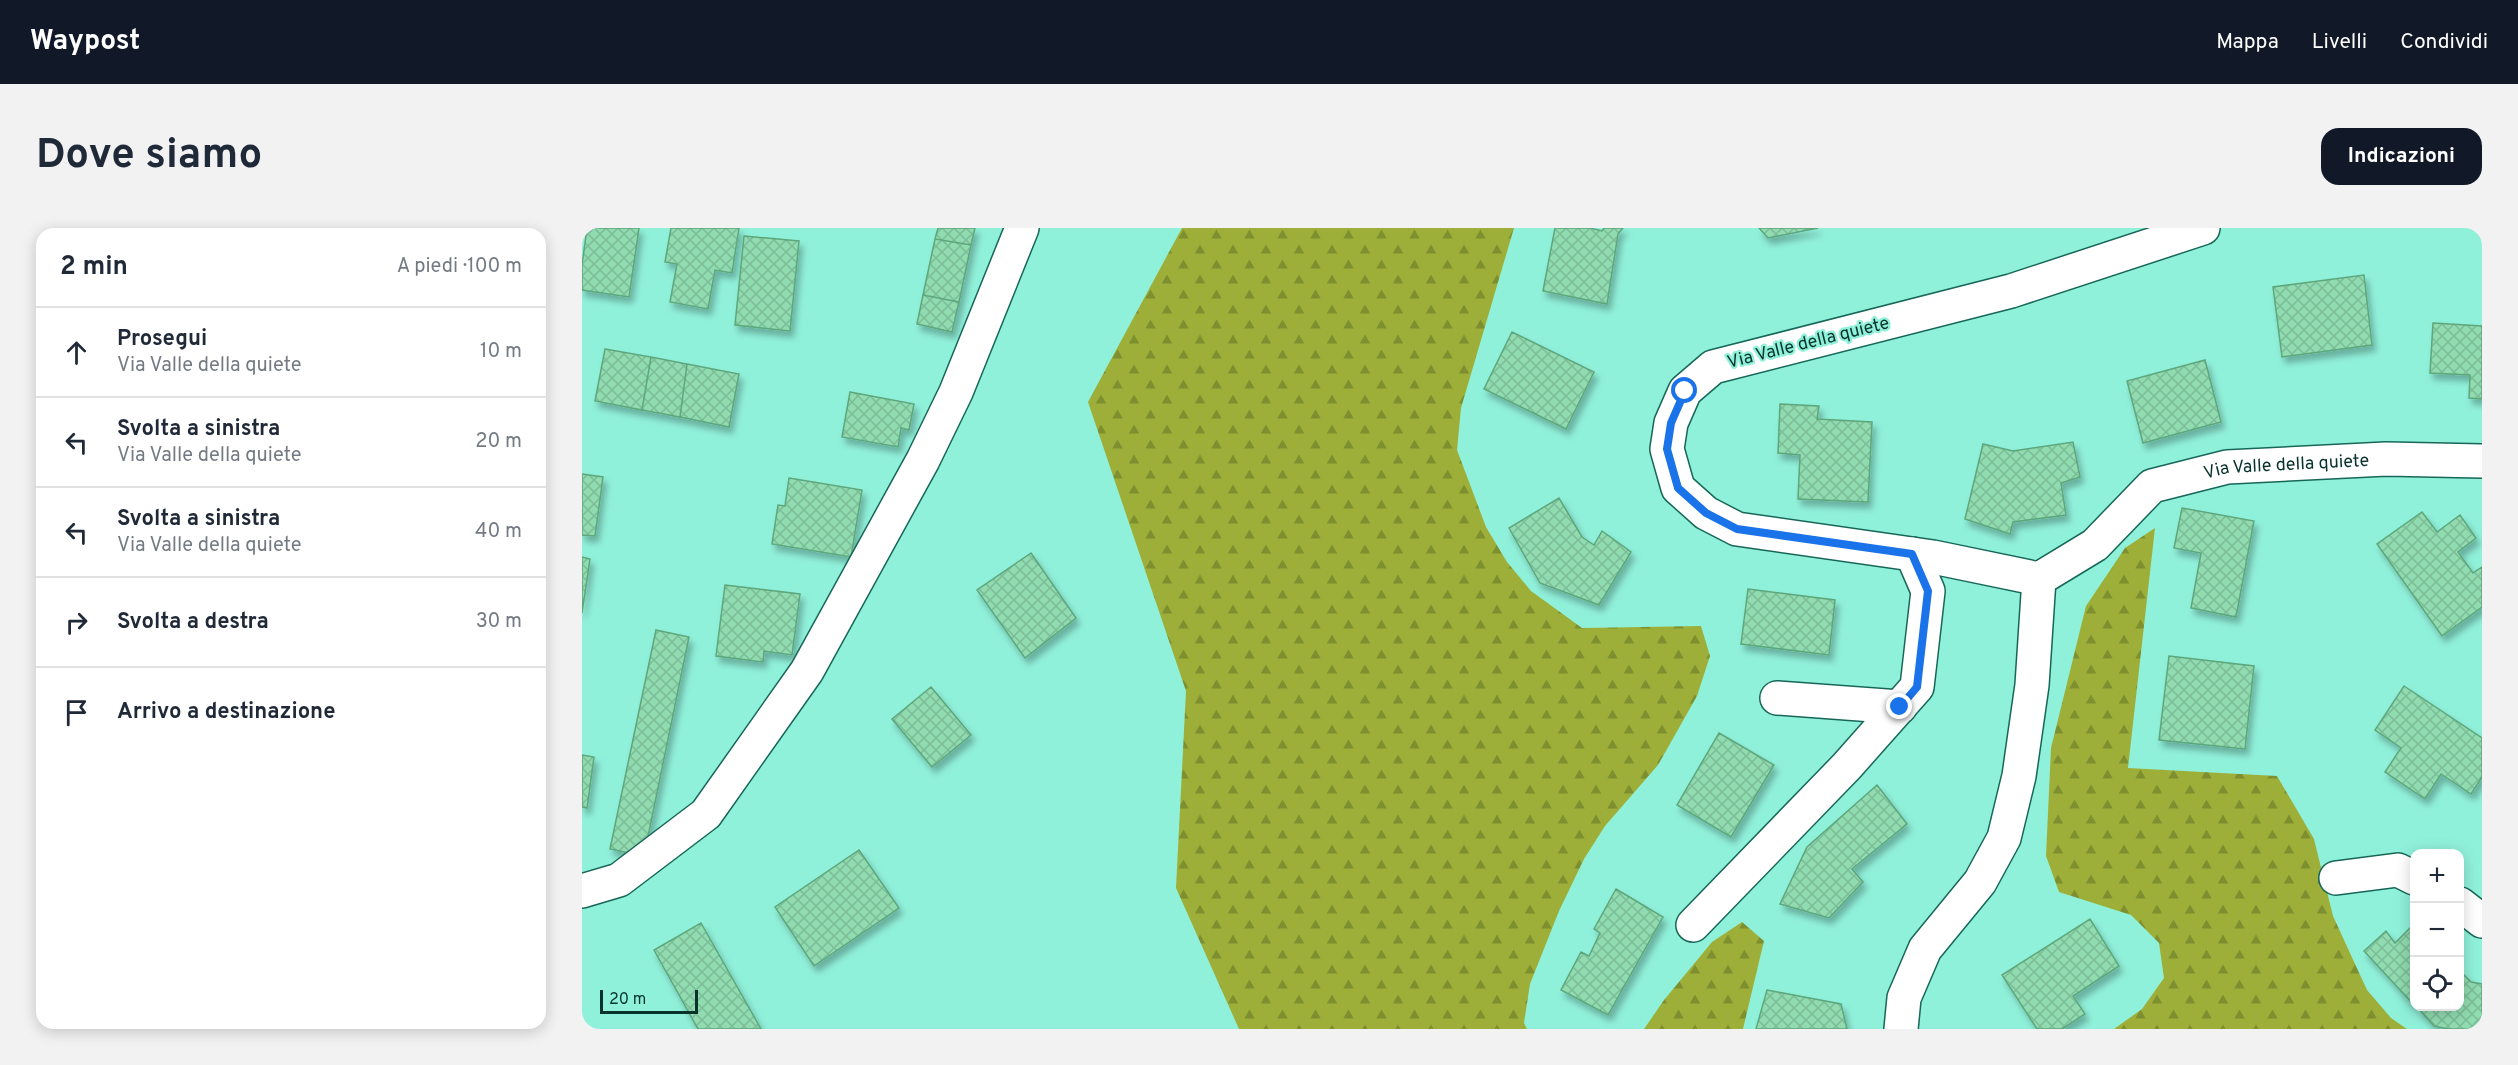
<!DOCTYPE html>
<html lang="it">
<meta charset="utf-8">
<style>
body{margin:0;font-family:Overpass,sans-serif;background:#f2f2f3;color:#1f2937}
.controls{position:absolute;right:18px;bottom:18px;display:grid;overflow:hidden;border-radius:12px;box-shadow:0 3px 15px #0003}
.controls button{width:54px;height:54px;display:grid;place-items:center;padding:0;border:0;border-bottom:2px solid #e0e1e3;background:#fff;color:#1f2937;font:30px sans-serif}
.scale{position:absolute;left:18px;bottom:15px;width:98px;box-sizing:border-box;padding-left:6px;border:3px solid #07332b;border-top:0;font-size:16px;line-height:21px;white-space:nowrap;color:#07332b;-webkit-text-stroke:4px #90f1da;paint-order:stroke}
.stop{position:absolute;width:18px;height:18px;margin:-14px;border:4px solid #1a73e8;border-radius:50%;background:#fff}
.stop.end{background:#1a73e8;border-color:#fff;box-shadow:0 2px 6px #0008}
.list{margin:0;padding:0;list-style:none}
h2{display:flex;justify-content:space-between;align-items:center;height:78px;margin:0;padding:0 24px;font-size:26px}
h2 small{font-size:20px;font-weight:400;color:#747a83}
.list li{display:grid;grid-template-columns:39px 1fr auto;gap:18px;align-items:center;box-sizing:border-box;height:90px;padding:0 24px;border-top:2px solid #e0e1e3}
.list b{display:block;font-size:22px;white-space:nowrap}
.list p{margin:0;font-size:20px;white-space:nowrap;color:#747a83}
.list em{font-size:20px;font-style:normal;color:#747a83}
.icon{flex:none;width:33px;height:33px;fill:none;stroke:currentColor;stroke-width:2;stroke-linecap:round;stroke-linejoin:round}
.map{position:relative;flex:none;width:1900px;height:801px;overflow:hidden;border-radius:18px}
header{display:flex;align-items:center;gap:36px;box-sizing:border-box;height:84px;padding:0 30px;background:#111827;color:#fff}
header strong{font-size:28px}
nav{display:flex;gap:33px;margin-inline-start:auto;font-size:21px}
.intro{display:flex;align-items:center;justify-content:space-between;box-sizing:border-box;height:144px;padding:0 36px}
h1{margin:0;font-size:42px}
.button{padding:15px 27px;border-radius:18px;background:#111827;color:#fff;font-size:21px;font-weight:700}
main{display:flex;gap:36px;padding:0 36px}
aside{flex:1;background:#fff;border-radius:18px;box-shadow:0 3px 15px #0003}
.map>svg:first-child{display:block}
.forest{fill:url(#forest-firs)}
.building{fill:url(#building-cross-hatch);stroke:#5da77d;stroke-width:1.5;filter:url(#shadow)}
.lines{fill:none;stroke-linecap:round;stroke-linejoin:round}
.minor-casing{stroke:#176759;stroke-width:36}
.minor{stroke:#fff;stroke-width:33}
.route{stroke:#1a73e8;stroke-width:8}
.labels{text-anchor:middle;stroke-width:4.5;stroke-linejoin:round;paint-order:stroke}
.street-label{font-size:18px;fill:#07332b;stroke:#90f1da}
</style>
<header>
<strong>Waypost</strong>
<nav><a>Mappa</a><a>Livelli</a><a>Condividi</a></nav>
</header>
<div class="intro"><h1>Dove siamo</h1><a class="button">Indicazioni</a></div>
<main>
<aside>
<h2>2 min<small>A piedi · 100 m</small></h2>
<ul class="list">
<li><svg class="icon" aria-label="ahead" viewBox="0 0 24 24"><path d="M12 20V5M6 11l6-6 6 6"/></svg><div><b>Prosegui</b><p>Via Valle della quiete</p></div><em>10 m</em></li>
<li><svg class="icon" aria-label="left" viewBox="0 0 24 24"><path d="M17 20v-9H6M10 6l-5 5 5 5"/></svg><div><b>Svolta a sinistra</b><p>Via Valle della quiete</p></div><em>20 m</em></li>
<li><svg class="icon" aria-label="left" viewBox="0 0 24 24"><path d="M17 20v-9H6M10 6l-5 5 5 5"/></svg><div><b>Svolta a sinistra</b><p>Via Valle della quiete</p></div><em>40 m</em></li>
<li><svg class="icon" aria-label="right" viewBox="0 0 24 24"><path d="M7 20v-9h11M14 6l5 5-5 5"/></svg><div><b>Svolta a destra</b></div><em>30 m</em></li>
<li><svg class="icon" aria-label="arrive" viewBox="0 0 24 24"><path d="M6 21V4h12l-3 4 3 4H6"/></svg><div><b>Arrivo a destinazione</b></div></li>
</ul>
</aside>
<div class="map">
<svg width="1900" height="801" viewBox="0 0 1900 801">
<defs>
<pattern id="forest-firs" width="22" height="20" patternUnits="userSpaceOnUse" patternTransform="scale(1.5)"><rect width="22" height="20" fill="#9daf38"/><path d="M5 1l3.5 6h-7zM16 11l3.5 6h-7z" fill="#7e8f2f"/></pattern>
<pattern id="building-cross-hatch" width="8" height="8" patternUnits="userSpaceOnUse" patternTransform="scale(1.5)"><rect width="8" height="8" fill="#90dbaf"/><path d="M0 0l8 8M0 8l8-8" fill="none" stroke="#7bbc97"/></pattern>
<filter id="shadow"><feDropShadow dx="3.5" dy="6" stdDeviation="3" flood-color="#0004"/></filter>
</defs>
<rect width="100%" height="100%" fill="#90f1da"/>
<!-- forest -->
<path class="forest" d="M600,0H932L879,180L875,222L904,299L925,334L949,363L1000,400L1119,398L1128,428L1115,468L1076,537L1023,598L1002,631L977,683L948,756L942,795L945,801H657L594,660L604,463L506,174Z
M1573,300L1546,540L1695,548L1732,611L1751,688L1785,762L1809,790L1825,801H1532L1560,781L1582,750L1577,715L1549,687L1477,664L1464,628L1469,520L1504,378L1543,320Z
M1160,694L1182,713L1161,801H1062L1082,772L1130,714Z"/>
<!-- building -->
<path class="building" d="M5,0H57L47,69L0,62V37Z
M89,0H157L150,45L133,42L126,81L88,74L95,36L83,34Z
M356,0H393L389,17L353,11Z
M973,0H1008L1020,3L1022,0H1041L1036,6L1025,76L961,63Z
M1177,0H1236L1186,10Z
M162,8L217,13L208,103L153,97Z
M353,11L389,17L377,74L341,67Z
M1782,47L1790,117L1700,129L1691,59Z
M341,67L377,74L370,104L335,96Z
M1851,95L1900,98V171L1887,170L1888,147L1848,145Z
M930,104L1012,144L984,201L902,161Z
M23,121L69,129L60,182L13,173Z
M69,129L105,136L98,189L60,182Z
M1623,132L1639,194L1561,215L1545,153Z
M105,136L157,146L147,199L98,189Z
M268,164L332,176L327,202L319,200L316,219L260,209Z
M1198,176L1237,178L1235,191L1290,194L1286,274L1216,271L1218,227L1196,225Z
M1491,214L1498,249L1479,255L1484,287L1431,294L1428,306L1383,291L1401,216L1431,223Z
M0,246L21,249L13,308L0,307Z
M207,250L280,262L269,329L190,316L196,277L203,278Z
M977,270L1000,309L1012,317L1020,303L1049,324L1017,377L958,355L927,300Z
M1600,280L1672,293L1654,389L1609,380L1619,325L1592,320Z
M1840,284L1855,304L1878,287L1894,310L1876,324L1891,345L1900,339V379L1860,408L1795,316Z
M449,325L494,390L443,430L395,362Z
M0,329L8,331L0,385Z
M143,357L218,366L210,427L182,423L181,434L134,428Z
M1166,361L1253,372L1247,427L1159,416Z
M74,402L107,409L62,628L28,621Z
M1587,428L1672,438L1663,521L1577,512Z
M1822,458L1900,510V549L1889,566L1859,546L1843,571L1803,544L1819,520L1793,502Z
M349,459L389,507L350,539L310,491Z
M1137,505L1192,537L1149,609L1095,577Z
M0,527L12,529L5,580L0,579Z
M1295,557L1325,596L1270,641L1281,654L1247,690L1198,676L1225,619Z
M277,622L317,680L232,738L193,679Z
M1034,661L1081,689L1026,787L979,762L999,724L1007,728L1018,705L1012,701Z
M1508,691L1537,738L1491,768L1503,786L1480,801H1455L1420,747Z
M119,695L179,801H116L72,722Z
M1831,697L1832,699V777L1782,723L1804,703L1813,715Z
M1878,743L1889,754L1900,756V801H1867L1852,798L1834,778H1878Z
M1185,762L1259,776L1265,801H1174Z"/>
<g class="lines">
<!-- minor casing -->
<g class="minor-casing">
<g id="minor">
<path id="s1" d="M1621,0L1429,63L1131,139L1103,163L1089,195L1085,221L1096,260L1124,285L1155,301L1351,329L1457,351L1513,317L1570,258L1645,239L1804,231L1900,233"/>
<path d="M1195,470L1318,479"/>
<path d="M1754,650L1816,642L1832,650"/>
<path d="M0,663L37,652L124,586L225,443L341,232L374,164L440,0"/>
<path d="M1878,676L1900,693"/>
<path d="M1111,697L1265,538L1335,459L1346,363L1330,326"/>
<path d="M1319,801L1322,770L1343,721L1398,654L1422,610L1437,548L1450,457L1457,351"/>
</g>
</g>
<!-- minor -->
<use href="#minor" class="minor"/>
</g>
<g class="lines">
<!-- route -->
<path class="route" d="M1103,163L1089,195L1085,221L1096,260L1124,285L1155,301L1330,326L1346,363L1335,459L1318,479"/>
</g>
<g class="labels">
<!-- street labels -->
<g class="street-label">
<text transform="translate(1226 114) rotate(-14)" y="6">Via Valle della quiete</text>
<text dy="6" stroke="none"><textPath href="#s1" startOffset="1311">Via Valle della quiete</textPath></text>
</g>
</g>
</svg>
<div class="controls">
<button>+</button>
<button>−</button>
<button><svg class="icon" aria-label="locate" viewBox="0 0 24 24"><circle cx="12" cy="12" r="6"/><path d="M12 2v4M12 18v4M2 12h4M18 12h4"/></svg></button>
</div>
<div class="scale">20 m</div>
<div class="stop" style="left:1103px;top:163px"></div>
<div class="stop end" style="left:1318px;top:479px"></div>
</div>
</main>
